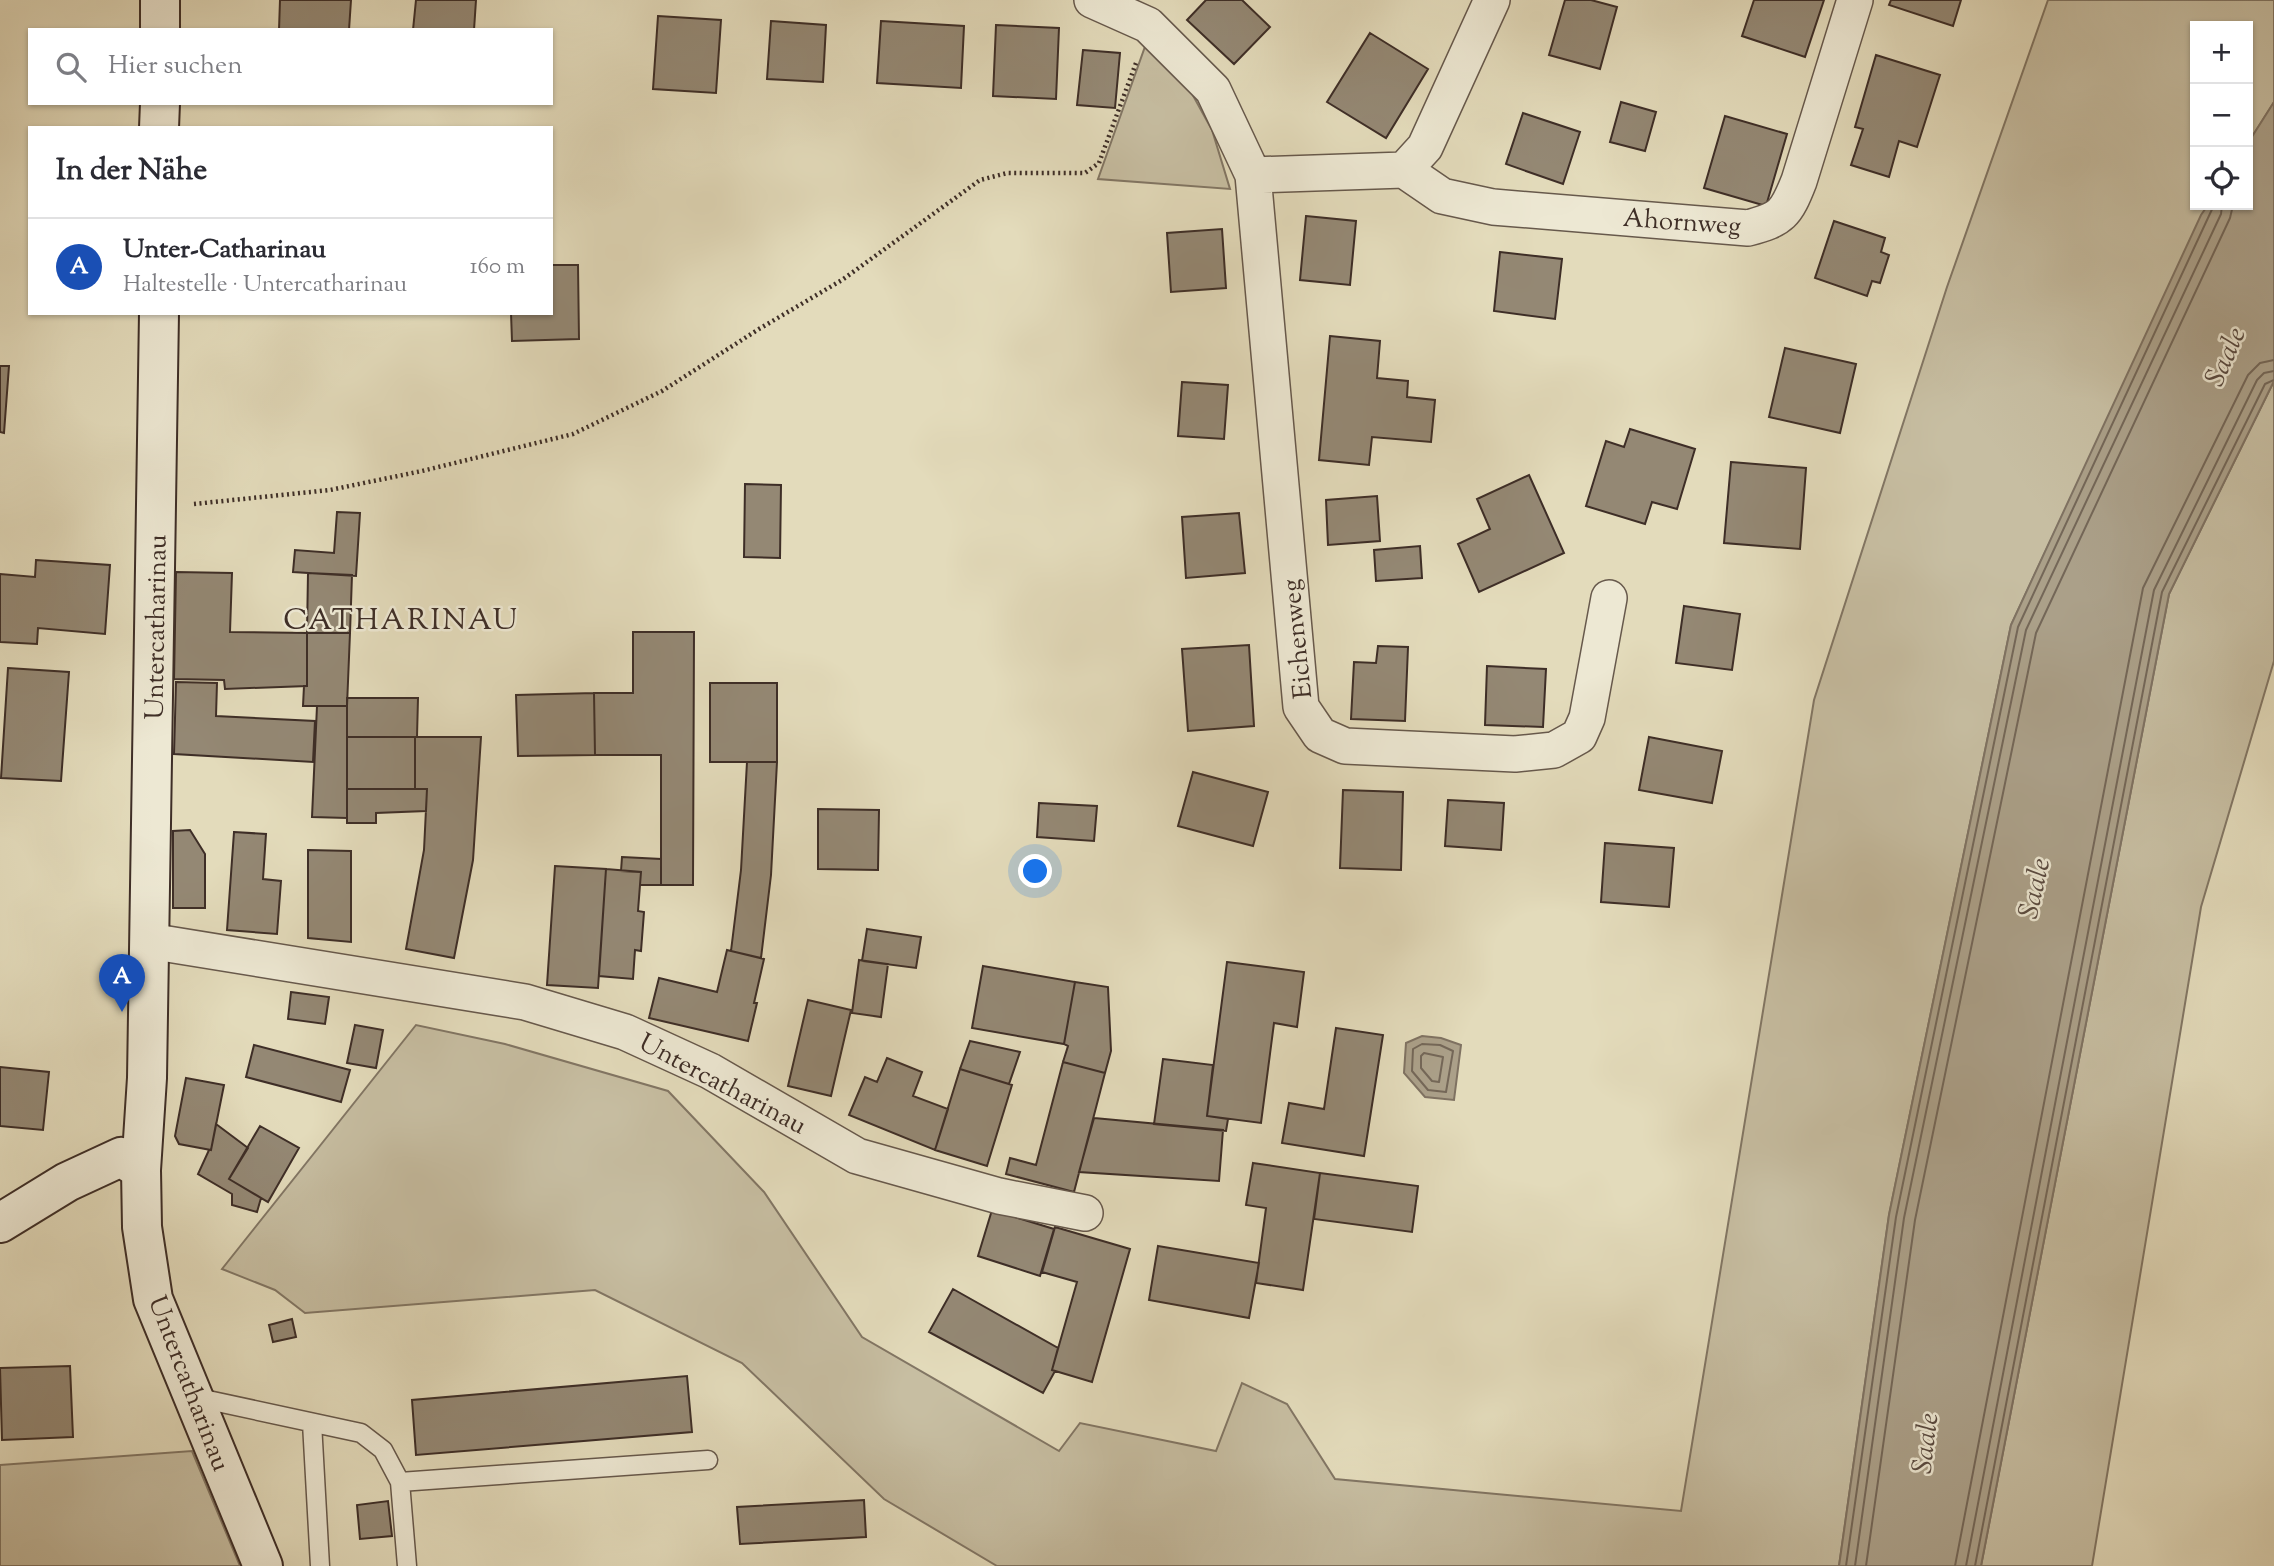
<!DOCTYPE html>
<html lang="de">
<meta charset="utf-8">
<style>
body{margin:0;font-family:"Sorts Mill Goudy",serif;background:#f2f2f3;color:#2b2b33}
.controls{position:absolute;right:21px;top:21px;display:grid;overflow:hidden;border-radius:0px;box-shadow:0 2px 5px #0004}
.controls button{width:63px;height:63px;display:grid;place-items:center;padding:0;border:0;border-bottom:2px solid #e1e1e2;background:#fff;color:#2b2b33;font:35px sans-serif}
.you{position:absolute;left:1036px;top:872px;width:24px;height:24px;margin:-18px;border:5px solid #fff;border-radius:50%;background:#1a73e8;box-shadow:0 0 0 10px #1a73e833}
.badge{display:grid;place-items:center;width:46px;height:46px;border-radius:50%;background:#8f2418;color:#fff;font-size:23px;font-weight:700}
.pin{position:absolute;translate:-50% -58px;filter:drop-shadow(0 2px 4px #0008)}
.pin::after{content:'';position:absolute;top:37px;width:24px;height:21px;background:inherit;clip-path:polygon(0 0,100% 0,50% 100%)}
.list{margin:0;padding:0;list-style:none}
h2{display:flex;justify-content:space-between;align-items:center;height:91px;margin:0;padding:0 28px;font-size:30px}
h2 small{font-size:23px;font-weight:400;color:#7c7c81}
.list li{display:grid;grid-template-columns:46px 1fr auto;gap:21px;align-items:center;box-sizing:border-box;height:98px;padding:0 28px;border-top:2px solid #e1e1e2}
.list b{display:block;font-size:26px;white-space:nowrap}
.list p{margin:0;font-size:23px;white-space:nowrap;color:#7c7c81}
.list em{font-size:23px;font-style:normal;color:#7c7c81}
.icon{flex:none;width:38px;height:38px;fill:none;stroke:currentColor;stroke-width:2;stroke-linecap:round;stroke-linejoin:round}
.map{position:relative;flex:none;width:2274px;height:1566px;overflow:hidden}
.search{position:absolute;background:#fff;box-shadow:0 2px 5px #0004;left:28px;top:28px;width:525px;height:77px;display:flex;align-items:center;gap:18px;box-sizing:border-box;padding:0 24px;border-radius:0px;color:#7c7c81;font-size:26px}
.panel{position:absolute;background:#fff;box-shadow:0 2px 5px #0004;left:28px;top:126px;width:525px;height:189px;border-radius:0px}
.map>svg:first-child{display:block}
.green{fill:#c7bea2;stroke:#827664;stroke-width:2}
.water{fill:#aba089;stroke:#7f7262;stroke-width:2}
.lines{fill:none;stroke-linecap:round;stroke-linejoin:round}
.shore{stroke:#746758;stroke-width:2}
.building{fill:#948874;stroke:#3e2e27;stroke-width:2}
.lane-casing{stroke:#67594c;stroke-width:21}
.street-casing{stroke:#67594c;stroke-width:38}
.secondary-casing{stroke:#3e2e27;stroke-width:42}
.path{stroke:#3e2e27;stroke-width:4.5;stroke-dasharray:2 3.5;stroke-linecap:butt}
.lane{stroke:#ede8d3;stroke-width:18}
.street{stroke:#ede8d3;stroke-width:35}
.secondary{stroke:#ede8d3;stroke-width:38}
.labels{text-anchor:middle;stroke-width:5;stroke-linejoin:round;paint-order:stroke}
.street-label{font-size:26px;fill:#3e2e27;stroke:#ede8d3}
.water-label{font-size:28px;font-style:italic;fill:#594a40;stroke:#ede8d3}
.quarter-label{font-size:30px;letter-spacing:2px;fill:#3e2e27;stroke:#ede8d3}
</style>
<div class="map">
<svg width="2274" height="1566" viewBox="0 0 2274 1566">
<rect width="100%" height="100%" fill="#e3dbbb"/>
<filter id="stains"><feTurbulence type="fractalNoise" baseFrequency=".00286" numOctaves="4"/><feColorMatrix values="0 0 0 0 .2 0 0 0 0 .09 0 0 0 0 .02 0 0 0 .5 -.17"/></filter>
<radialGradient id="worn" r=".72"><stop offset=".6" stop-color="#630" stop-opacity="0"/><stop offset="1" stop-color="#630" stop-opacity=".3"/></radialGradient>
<!-- green -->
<path class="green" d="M2048,0H2274V102L2248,143V26H2195V205H2208L2011,625L1889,1215L1839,1566H997L884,1499L742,1363L595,1290L305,1313L275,1290L222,1269L416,1025L505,1044L668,1091L764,1192L862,1337L1059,1451L1080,1423L1216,1451L1242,1383L1287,1404L1335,1479L1681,1511L1814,700L1947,287Z
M1147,41L1190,90L1212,130L1230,189L1098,179Z
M2274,381V661L2201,907L2092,1566H1981L2169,594Z
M192,1451L240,1566H0V1465Z"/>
<!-- water -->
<path class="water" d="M2274,102V381L2169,594L1981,1566H1839L1889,1215L2011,625L2201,215L2208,205H2248V143Z
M1422,1036L1441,1038L1461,1045L1454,1100L1425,1097L1404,1073L1406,1043Z"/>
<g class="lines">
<!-- shore -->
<path class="shore" d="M1422,1044L1440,1045L1453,1051L1446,1092L1428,1090L1412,1071L1413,1049Z
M1424,1053L1443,1057L1439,1082L1432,1081L1421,1068V1056Z
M1846,1566L1896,1217L2018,627L2214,205
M1855,1566L1904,1218L2026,630L2221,214L2222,205
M1866,1566L1915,1220L2036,633L2230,218L2233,205
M1955,1566L2143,588L2248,375L2260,363L2274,360
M1966,1566L2154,590L2257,380L2264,373L2274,371
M1975,1566L2162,592L2265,384L2274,380"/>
</g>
<!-- building -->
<path class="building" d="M280,0H351L349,30H279Z
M416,0H476L474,30H413Z
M1206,0H1242L1270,27L1234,64L1187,20Z
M1565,0H1591L1617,7L1600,69L1549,55Z
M1754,0H1824L1805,57L1742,36Z
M1891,0H1961L1953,26L1889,5Z
M658,16L721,20L716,93L653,89Z
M771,21L826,25L823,82L767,79Z
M881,21L964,26L961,88L877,83Z
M996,25L1059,28L1056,99L993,96Z
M1370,33L1428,69L1386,138L1327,102Z
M1083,50L1120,53L1115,108L1077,105Z
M1876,55L1940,75L1917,147L1899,141L1889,177L1851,165L1863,129L1855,127Z
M1621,102L1656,112L1645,151L1610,142Z
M1523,113L1580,132L1563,184L1506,164Z
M1725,116L1787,134L1766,206L1704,188Z
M1306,216L1356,221L1350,285L1300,280Z
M1834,221L1885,238L1881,252L1889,255L1880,283L1872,281L1867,296L1815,278Z
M1222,229L1226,288L1171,292L1167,233Z
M1500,252L1562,259L1555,319L1494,311Z
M551,265H578L579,339L512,341L511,313H551Z
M1330,336L1380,341L1377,378L1408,381L1407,397L1435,400L1431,442L1372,437L1369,465L1319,460Z
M1785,348L1856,364L1840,433L1769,417Z
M0,366H9L4,433L0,432Z
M1182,382L1228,385L1224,439L1178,436Z
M1630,429L1695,449L1677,509L1652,502L1645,524L1586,506L1606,441L1624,447Z
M1731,462L1806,468L1800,549L1724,543Z
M1529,475L1564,553L1479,592L1458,544L1490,529L1477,499Z
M745,484L781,485L780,558L744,557Z
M1377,496L1380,541L1328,545L1326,500Z
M337,512L360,513L356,576L293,572L295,550L334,553Z
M1239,513L1245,573L1186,578L1182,517Z
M1420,546L1422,578L1376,581L1374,550Z
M36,560L110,565L105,634L38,628L37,644L0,642V574L35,577Z
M176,572L232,573L230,632L307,633V686L225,689L224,680L174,679Z
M308,573L352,575L350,633H307Z
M1684,606L1740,614L1732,670L1676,663Z
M633,632H694L693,885H661V755H595L594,693H633Z
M307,633H350L347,706H303L304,686H307Z
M1249,645L1254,726L1188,731L1182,649Z
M1378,646L1408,647L1405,721L1351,719L1354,662L1376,663Z
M1487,666L1546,669L1543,727L1485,725Z
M8,668L69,672L61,781L1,778Z
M176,682L217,683L216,716L315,721L313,762L174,754Z
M710,683H777V762H710Z
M594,693L595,755L518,756L516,695Z
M347,698H418L417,737H347Z
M317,706H347V818L312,817Z
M347,737H415V789H347Z
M415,737H481L473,860L454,958L406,949L424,850L427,789H415Z
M1649,737L1722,751L1712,803L1639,790Z
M747,762H777L771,875L761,958L731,951L741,870Z
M1193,772L1268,792L1253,846L1178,826Z
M347,789H427L426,811L376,813V823H347Z
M1343,790L1403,792L1401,870L1340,868Z
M1448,800L1504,803L1501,850L1445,846Z
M1039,803L1097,806L1094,841L1037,837Z
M818,809L879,810L878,870L818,869Z
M190,830L205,854V908H173V831Z
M234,832L266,834L263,879L281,881L277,934L227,930Z
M1605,843L1674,848L1669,907L1601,902Z
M308,850L351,851V942L308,938Z
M622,857L661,859V885H640L641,872L621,871Z
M555,866L606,869L598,988L547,985Z
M606,869L641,872L638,911L644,912L641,951L635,950L633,979L599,976Z
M867,929L921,937L916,968L862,961Z
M727,950L764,959L754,1003H757L748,1041L649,1018L659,978L717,992Z
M859,960L888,964L881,1017L852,1013Z
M1227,962L1304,972L1297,1027L1274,1023L1261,1123L1207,1116Z
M983,966L1075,982L1064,1044L972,1028Z
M1075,982L1108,987L1111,1051L1105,1073L1063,1062L1068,1046L1064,1044Z
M291,992L329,997L325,1024L288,1019Z
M808,1000L851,1010L831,1096L788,1086Z
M355,1025L383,1030L376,1068L347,1063Z
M1336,1028L1383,1035L1364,1156L1282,1143L1289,1103L1324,1109Z
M970,1041L1020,1052L1009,1084L960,1069Z
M254,1045L350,1070L341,1102L246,1077Z
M887,1058L922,1072L913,1096L948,1109L935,1150L849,1115L865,1077L877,1082Z
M1163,1059L1213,1065L1207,1116L1228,1119L1226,1131L1154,1124Z
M1063,1062L1105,1073L1074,1192L1006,1174L1010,1158L1036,1165Z
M0,1067L49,1072L43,1130L0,1126Z
M960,1069L1012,1085L987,1166L935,1150Z
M186,1078L224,1085L211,1150L179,1144L175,1136Z
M1094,1118L1223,1130L1219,1181L1079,1172Z
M216,1124L248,1148L229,1179L261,1198L257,1212L232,1205V1194L198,1174L209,1150H211Z
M260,1126L299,1148L268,1202L229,1179Z
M1253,1163L1320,1173L1303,1290L1256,1283L1266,1208L1246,1205Z
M1320,1173L1418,1186L1412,1232L1314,1219Z
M992,1210L1054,1229L1040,1276L978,1256Z
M1055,1227L1130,1249L1092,1382L1052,1370L1077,1282L1042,1272Z
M1158,1246L1259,1263L1249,1318L1149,1300Z
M953,1289L1058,1348L1052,1370L1055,1371L1043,1393L929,1332Z
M292,1319L296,1337L273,1342L269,1325Z
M70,1366L73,1437L2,1440L0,1368Z
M687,1376L692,1432L416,1455L412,1400Z
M864,1500L866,1537L740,1544L737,1507Z
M388,1501L392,1536L360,1539L357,1505Z"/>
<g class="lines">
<!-- lane casing -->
<g class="lane-casing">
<path id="lane" d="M194,1397L361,1433L383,1450L400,1482L708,1460
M312,1423L320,1566
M400,1482L407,1566"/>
</g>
<!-- street casing -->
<g class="street-casing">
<path id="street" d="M1092,0L1148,25L1213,90L1253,175L1301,707L1320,735L1345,746L1515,754L1554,750L1579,736L1587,718L1609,598
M1404,170L1442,196L1493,207L1748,228C1782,219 1786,214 1799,181L1855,0
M1253,175L1404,170L1425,147L1492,0
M149,941L525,1002L625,1032L710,1071L857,1156L999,1196L1085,1213"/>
</g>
<!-- secondary casing -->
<g class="secondary-casing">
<path id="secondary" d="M160,30V0
M159,128L160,103
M159,313L147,1078L141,1170L142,1227L153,1299L263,1566
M0,1223L67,1182L121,1157L141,1170"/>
</g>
<!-- path -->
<path class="path" d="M194,504L330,490L422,471L573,434L662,391L759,329L842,280L980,180L1007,173H1085L1099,163L1136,63"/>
<!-- lane -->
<use href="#lane" class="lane"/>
<!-- street -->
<use href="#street" class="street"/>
<!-- secondary -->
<use href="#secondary" class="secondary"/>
</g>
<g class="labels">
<!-- street labels -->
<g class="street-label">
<text transform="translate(1682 221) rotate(4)" y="9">Ahornweg</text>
<text transform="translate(155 627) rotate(-89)" y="9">Untercatharinau</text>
<text transform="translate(1296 639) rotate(-96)" y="9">Eichenweg</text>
<text transform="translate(723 1083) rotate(28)" y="9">Untercatharinau</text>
<text transform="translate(190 1383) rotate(69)" y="9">Untercatharinau</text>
</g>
<!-- water labels -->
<g class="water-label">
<text transform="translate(2224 356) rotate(-66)" y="10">Saale</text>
<text transform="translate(2033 888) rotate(-77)" y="10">Saale</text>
<text transform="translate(1924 1443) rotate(-83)" y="10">Saale</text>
</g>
<!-- quarter labels -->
<g class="quarter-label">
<text x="401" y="629">CATHARINAU</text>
</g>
</g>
<rect width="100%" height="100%" filter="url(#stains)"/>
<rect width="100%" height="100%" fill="url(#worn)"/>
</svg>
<div class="controls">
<button>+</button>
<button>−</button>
<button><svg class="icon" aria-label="locate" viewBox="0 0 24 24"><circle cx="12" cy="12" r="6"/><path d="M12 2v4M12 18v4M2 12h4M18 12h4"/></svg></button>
</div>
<div class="you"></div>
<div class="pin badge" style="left:122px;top:1012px;background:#1a4fb4">A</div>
<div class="search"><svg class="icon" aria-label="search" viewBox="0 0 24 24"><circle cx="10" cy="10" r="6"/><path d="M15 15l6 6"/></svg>Hier suchen</div>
<section class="panel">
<h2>In der Nähe<small></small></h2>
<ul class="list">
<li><span class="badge" style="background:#1a4fb4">A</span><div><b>Unter-Catharinau</b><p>Haltestelle · Untercatharinau</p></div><em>160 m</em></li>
</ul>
</section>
</div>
